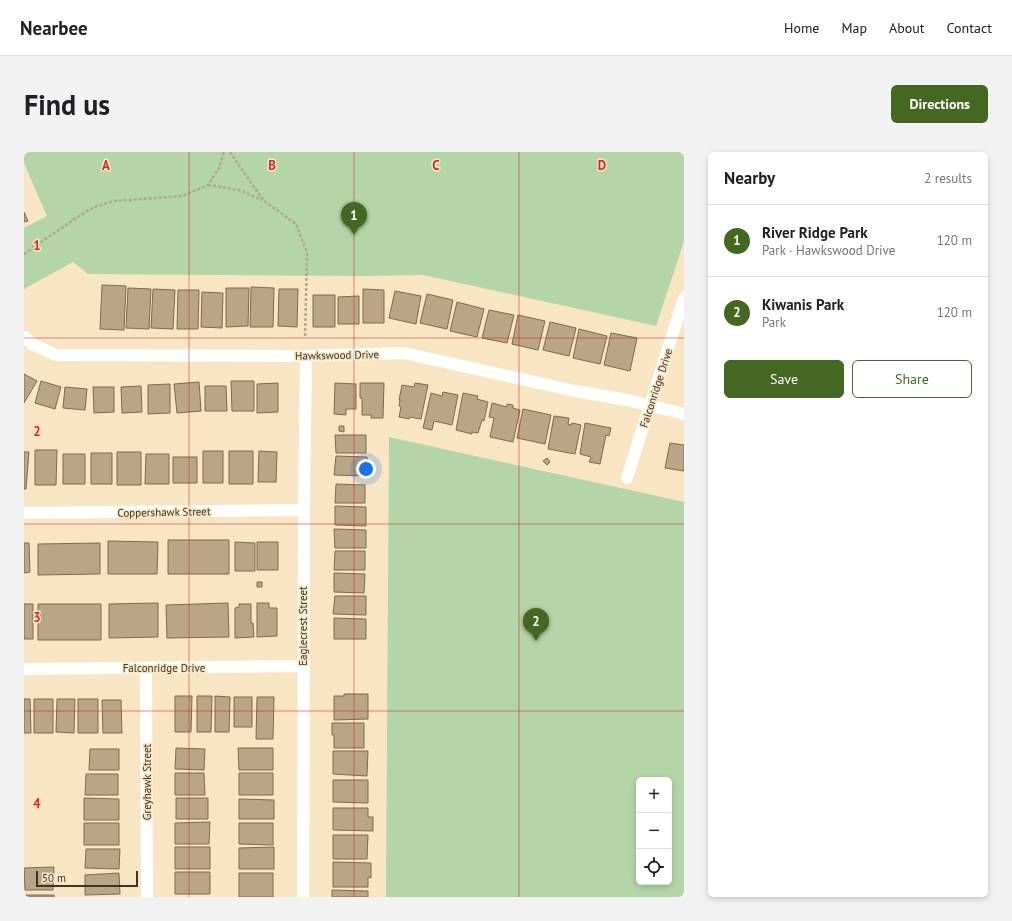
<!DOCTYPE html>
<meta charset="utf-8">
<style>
body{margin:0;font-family:"PT Sans",sans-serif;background:#f2f2f2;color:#202124}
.controls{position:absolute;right:12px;bottom:12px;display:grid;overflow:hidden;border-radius:6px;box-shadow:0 2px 6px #0003}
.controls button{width:36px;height:36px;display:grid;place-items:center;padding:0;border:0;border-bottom:1px solid #e0e0e0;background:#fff;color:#202124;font:20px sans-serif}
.scale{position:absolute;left:12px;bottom:10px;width:102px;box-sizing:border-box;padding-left:4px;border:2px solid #3c3427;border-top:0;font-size:11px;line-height:14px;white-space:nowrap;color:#3c3427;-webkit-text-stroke:3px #f7e5c4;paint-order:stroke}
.you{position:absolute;left:342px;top:317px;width:14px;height:14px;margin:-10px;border:3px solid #fff;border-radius:50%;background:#1a73e8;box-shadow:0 0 0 6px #1a73e833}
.badge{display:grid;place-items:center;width:26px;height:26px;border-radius:50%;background:#446821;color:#fff;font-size:13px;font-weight:700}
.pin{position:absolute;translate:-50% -33px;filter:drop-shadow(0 1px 2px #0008)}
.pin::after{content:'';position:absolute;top:21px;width:14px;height:12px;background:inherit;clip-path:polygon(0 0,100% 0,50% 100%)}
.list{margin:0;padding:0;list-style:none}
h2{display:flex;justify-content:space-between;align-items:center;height:52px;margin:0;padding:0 16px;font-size:17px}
h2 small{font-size:13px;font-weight:400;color:#757577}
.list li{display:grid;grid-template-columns:26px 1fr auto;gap:12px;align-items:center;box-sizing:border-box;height:72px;padding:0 16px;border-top:1px solid #e0e0e0}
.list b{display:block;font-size:15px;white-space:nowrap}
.list p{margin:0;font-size:13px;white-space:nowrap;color:#757577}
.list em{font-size:13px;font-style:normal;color:#757577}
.actions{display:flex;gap:8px;padding:12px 16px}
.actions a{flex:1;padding:9px 0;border:1px solid #446821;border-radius:6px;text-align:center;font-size:14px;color:#446821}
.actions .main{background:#446821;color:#fff}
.icon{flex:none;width:22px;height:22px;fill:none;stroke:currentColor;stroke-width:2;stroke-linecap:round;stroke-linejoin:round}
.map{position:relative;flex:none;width:660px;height:745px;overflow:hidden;border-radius:6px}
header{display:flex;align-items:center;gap:24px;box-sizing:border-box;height:56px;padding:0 20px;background:#fff;border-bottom:1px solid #e0e0e0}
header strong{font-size:19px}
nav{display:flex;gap:22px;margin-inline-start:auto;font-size:14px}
.intro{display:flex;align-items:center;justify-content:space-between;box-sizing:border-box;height:96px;padding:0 24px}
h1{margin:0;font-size:28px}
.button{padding:10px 18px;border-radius:6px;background:#446821;color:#fff;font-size:14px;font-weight:700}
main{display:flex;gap:24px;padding:0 24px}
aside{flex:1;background:#fff;border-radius:6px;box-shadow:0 2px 6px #0003}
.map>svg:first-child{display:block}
.green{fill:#b4d5a7;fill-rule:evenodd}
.building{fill:#baa587;stroke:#7e6a4f}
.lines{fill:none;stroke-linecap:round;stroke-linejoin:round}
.path{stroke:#b5a78d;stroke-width:2.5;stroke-dasharray:3 2;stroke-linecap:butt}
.minor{stroke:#fff;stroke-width:12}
.grid{fill:none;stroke:#d62828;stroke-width:1;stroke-opacity:0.55}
.labels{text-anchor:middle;stroke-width:3;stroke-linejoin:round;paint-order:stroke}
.street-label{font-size:11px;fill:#3c3427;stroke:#f7e5c4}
.grid-label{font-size:13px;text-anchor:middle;font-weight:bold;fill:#d62828;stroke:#f7e5c4;stroke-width:3;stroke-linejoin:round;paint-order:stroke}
</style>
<header>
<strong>Nearbee</strong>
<nav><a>Home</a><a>Map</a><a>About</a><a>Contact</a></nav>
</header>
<div class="intro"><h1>Find us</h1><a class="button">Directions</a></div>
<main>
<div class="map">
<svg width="660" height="745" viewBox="0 0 660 745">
<rect width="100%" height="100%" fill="#f7e5c4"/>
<!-- green -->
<path class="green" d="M0,0H660V89L632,174L399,123L336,124L64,122L49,110L0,137V76L23,64L0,11Z
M365,285L660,350V745H362ZM615,628H645V730H615Z"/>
<!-- building -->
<path class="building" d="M0,60L4,69L0,70Z
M78,133L102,134L100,178L76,177Z
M227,135L250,136L249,175H226Z
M104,136L127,137L125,177L102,176Z
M202,136H225L224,174L202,175Z
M129,137L151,138L149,177L127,176Z
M255,137H274L273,175L254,174Z
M339,137L360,138V171H339Z
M154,138H175L174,177H153Z
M371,139L397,144L392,172L365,166Z
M178,140L199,141L198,176L177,175Z
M403,142L429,148L423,177L396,171Z
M289,143H311V175H289Z
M335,144V172H314V145Z
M433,150L460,157L453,185L426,179Z
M465,158L490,163L483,191L458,186Z
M494,163L521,169L514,198L488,192Z
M526,170L552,176L545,204L519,198Z
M555,177L583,184L576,212L549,206Z
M587,181L613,186L606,219L580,213Z
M0,222L13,229L0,251Z
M17,229L37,235L31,257L11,251Z
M207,229H230V259H208Z
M175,230L177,259L153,261L150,232Z
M254,231V260L233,261V232Z
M311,231L332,232V257H322V263L310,262Z
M336,231H360L359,266H347V263H338V246H336Z
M391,231L404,233L397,267L386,265L385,267L375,265L377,255L375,254L376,248H375L378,233L390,235Z
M146,232V261L124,262V233Z
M117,234L118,260L98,261L97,235Z
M181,234H202L203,259H181Z
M41,235L63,237L61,258L39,256Z
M69,235H90V260L70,261Z
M419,240L434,243L428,273L410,269L408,278L399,276L407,241L418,244Z
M439,241L454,244L453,247L464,250L460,269L458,268L454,281L448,280V282L432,278Z
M468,251L483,255V252L489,253V256L496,258L489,290L466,285L470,266L465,265Z
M499,257L527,263L521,292L493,286Z
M530,264L545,266L544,272L547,273L548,271L557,273L551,302L524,297Z
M561,271L587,276L585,284L582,283L576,312L565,310L567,305L556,302Z
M315,274H320V280L315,279Z
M311,283H342V301H312Z
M646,291L660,293V319L641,316Z
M11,298H33L32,333H11Z
M179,299H199V331H179Z
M205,299H229V332H205Z
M235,299L253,300L252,330H234Z
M0,300H5L2,337H0Z
M93,300H117V333H93Z
M67,301H88V332H67Z
M39,302H61V332H39Z
M122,302H145V332H121Z
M312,304L343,305V324L310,323Z
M149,305H173V331H149Z
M523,306L526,310L523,313L519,309Z
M312,332L341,333V351H311Z
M311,354L342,355V374L311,373Z
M310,377L342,378V396H311Z
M144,388H205V422H144Z
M84,389L134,390L133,422H84Z
M211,390L231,391V419H211Z
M233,390H254V418H233Z
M0,391H5L6,420L0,421Z
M76,391V422L14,423V392Z
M311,399H341V418H310Z
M310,421L341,422L340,441L310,440Z
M233,430H238V435H233Z
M311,444H342V463L309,462Z
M134,451V485L85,486V452Z
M204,451L205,485L143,486L142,453Z
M233,451H245V456H253V484L233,485Z
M0,452H9V487H0Z
M14,452H77V488H14Z
M215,452H227V471H229L230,485L211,486V456L215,455Z
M310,466L342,467V487H310Z
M320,542H344V567L310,568V544H320Z
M151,544H168L167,580H151Z
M173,544H188L187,580H173Z
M191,544L206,545L205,580H191Z
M210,545H228V575H210Z
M233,545H250L249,587H232Z
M0,547H6L7,581H0Z
M10,547H29V581H10Z
M33,547H51L50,581L32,580Z
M54,547H74V581H54Z
M78,548H97L98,581H79Z
M308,571H340V596H310V583H308Z
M152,596L181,597L180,618L151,617Z
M214,596H249V618H215Z
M66,597H95V618H65Z
M309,599H344L343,624L309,622Z
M151,621H180L181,643H151Z
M215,621H249V643H215Z
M62,622H94V643H61Z
M309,628H344V651L309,650Z
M60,646L95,647V668H60Z
M152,646H184V667H152Z
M215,647L250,648V667H215Z
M309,656H344V665H349V679L309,678Z
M186,670L185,692H151V671Z
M60,671H95V693H60Z
M215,671H249V693L215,692Z
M309,683H344L343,707H309Z
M151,695H186V717H151Z
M250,695V717H215V696Z
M62,697H96L95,717L61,716Z
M309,710L347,711V726L344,725V735H309Z
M30,715L29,738H1L0,716Z
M151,720H186V742H151Z
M95,721L96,742L61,743V723Z
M215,721H249V745H215Z
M308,738L344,739V745H308Z
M0,743H30V745H0Z"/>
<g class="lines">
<!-- path -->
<path class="path" d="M206,0L239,48L272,72L283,101L281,186
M184,33L215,38L238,48
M0,102L52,66L70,55L90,49L158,44L184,33L195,16L200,0"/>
<!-- minor -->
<path class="minor" d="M0,185L10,193L32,203L282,204L380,201L551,239L603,248L660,262
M603,326L660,146
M0,361L280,358
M122,516L123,745
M0,517L279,514
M279,745L280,358L282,204"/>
</g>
<!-- grid -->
<path class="grid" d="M165,0V745M330,0V745M495,0V745M0,186H660M0,372H660M0,559H660"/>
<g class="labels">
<!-- street labels -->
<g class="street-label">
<text transform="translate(313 203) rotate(-1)" y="4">Hawkswood Drive</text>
<text transform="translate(632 236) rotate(-72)" y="4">Falconridge Drive</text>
<text transform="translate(140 360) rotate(-1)" y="4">Coppershawk Street</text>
<text transform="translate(279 474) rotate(-90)" y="4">Eaglecrest Street</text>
<text x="140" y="520">Falconridge Drive</text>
<text transform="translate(123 630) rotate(-90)" y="4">Greyhawk Street</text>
</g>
</g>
<g class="grid-label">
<text x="82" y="18">A</text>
<text x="248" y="18">B</text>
<text x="412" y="18">C</text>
<text x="578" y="18">D</text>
<text x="13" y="98">1</text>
<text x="13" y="284">2</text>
<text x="13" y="470">3</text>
<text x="13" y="656">4</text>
</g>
</svg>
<div class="controls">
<button>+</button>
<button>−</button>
<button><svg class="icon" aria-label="locate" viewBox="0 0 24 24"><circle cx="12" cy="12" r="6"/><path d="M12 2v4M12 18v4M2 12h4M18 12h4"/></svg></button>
</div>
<div class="scale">50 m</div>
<div class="you"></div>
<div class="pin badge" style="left:330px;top:83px">1</div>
<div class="pin badge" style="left:512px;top:489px">2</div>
</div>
<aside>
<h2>Nearby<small>2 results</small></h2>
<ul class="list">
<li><span class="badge">1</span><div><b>River Ridge Park</b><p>Park · Hawkswood Drive</p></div><em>120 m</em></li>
<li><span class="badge">2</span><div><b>Kiwanis Park</b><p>Park</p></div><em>120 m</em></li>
</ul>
<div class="actions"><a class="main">Save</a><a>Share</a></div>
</aside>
</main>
